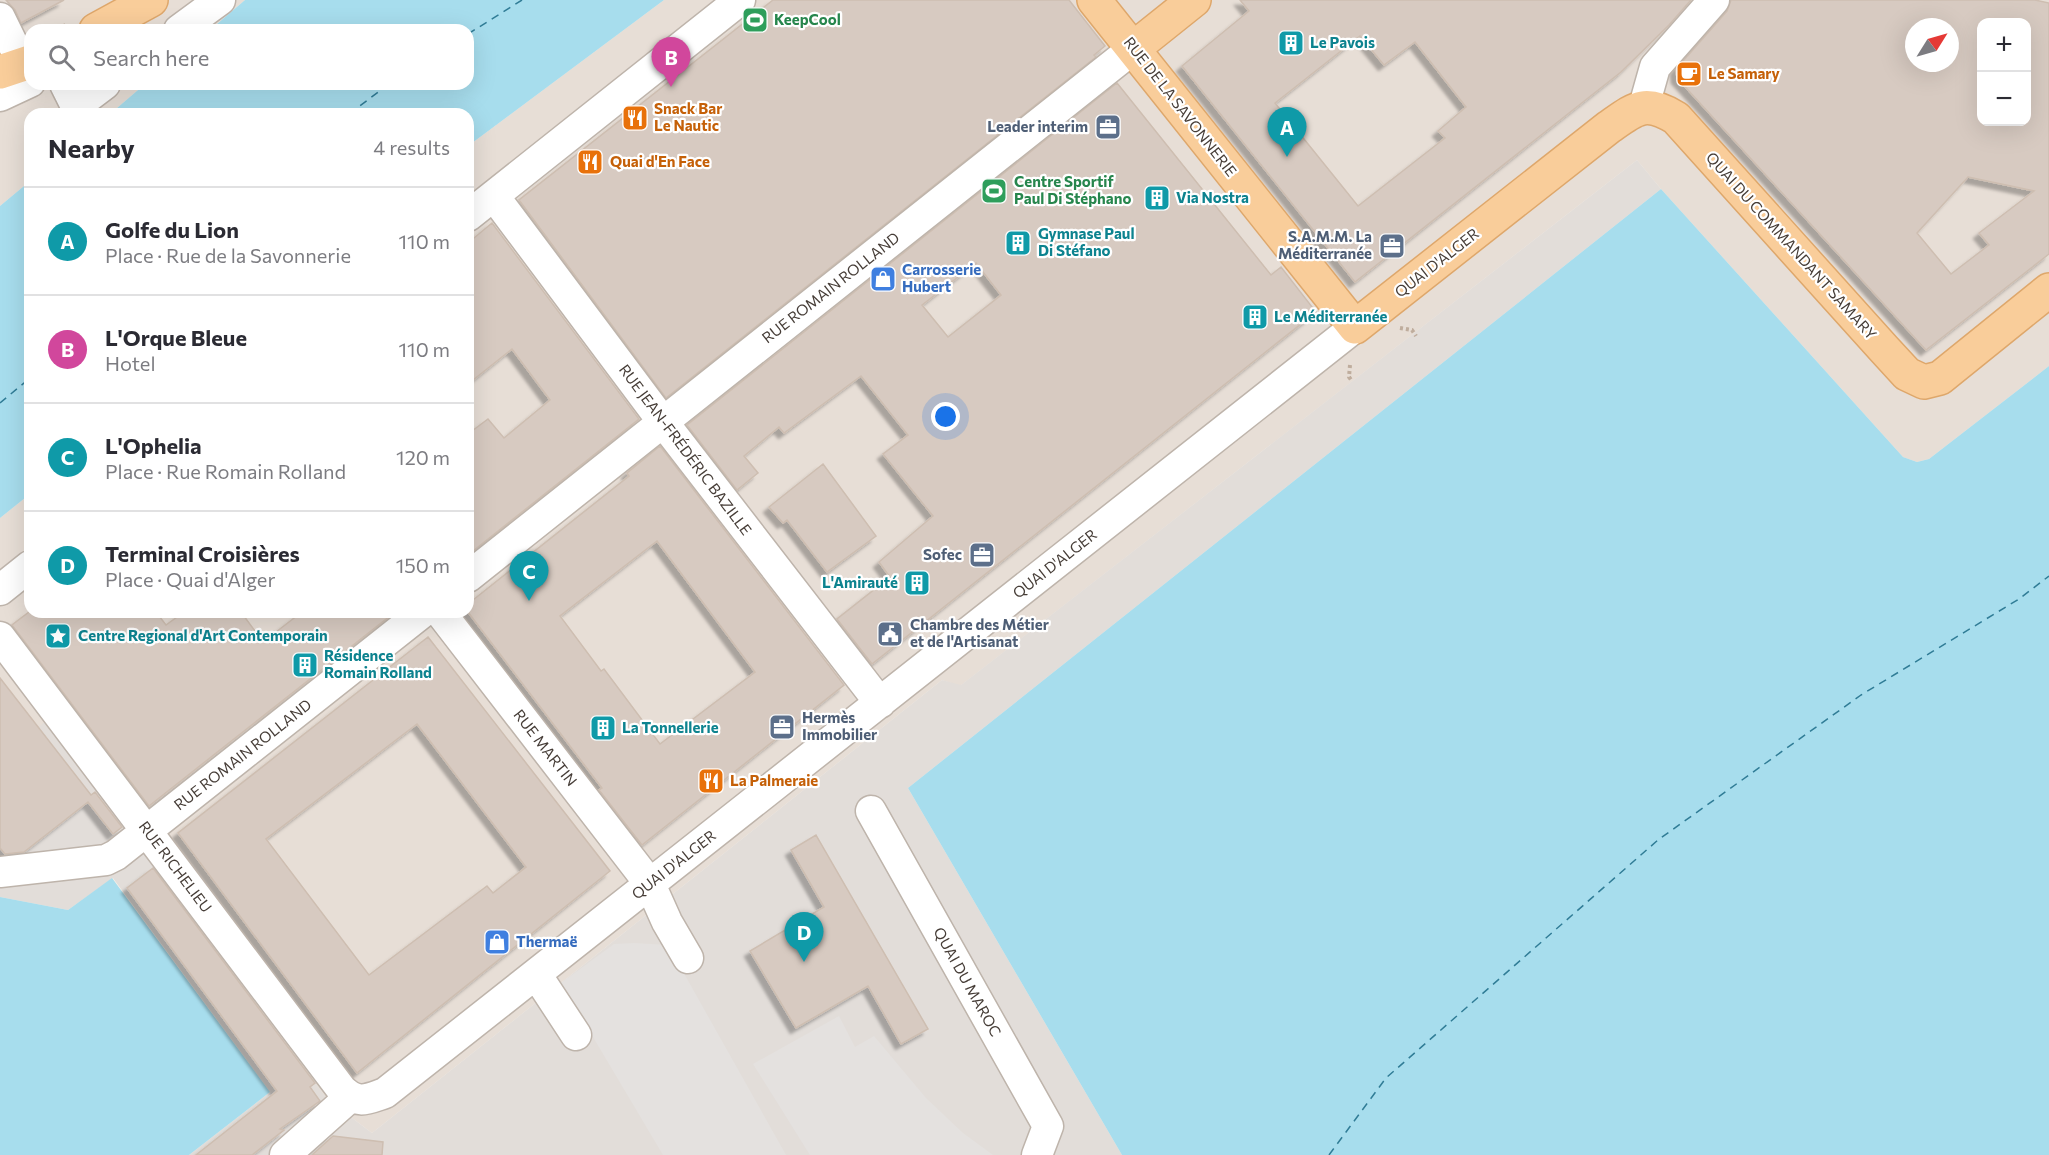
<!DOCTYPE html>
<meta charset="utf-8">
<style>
body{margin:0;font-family:Commissioner,sans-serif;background:#f7f7f7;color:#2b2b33}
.controls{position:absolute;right:18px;top:18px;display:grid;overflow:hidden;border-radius:12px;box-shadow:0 6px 24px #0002}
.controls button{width:54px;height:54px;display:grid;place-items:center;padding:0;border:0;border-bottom:2px solid #e1e1e2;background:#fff;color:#2b2b33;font:30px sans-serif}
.compass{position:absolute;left:1905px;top:18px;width:54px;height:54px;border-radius:50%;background:#fff;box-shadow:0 6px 24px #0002;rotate:53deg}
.you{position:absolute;left:946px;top:417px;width:21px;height:21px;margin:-15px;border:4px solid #fff;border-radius:50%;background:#1a73e8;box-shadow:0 0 0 9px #1a73e833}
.badge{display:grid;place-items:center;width:39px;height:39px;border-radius:50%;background:#2563eb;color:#fff;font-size:20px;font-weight:700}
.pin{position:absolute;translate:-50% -50px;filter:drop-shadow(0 2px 3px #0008)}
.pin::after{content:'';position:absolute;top:32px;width:21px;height:18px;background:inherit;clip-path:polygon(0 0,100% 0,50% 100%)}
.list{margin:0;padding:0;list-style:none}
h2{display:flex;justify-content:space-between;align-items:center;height:78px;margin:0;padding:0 24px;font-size:26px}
h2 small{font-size:20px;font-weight:400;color:#7c7c81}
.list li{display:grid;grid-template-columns:39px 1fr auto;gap:18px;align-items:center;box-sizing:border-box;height:108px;padding:0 24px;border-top:2px solid #e1e1e2}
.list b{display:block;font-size:22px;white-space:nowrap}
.list p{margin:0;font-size:20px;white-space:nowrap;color:#7c7c81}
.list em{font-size:20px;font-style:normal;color:#7c7c81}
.icon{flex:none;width:33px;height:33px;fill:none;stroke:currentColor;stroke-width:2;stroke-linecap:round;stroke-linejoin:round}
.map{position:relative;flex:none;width:2049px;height:1155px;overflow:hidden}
.search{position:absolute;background:#fff;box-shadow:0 6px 24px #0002;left:24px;top:24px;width:450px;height:66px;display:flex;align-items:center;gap:15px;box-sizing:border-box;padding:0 21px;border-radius:18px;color:#7c7c81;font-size:22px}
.panel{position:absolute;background:#fff;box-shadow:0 6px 24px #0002;left:24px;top:108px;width:450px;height:510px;border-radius:18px}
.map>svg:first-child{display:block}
.residential{fill:#e7ded6;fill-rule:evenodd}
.industrial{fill:#e2ddd9}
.parking{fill:#e4e1df}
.water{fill:#a7dded}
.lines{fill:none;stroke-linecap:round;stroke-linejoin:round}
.ferry{stroke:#307c96;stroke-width:1.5;stroke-dasharray:8 6;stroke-linecap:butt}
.building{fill:#d7cac1;stroke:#cebeb1;stroke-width:1.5;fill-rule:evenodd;filter:url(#shadow)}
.minor-casing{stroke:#beb4ab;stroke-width:33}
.major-casing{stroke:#dea76b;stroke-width:36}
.path{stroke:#bfad9d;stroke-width:4;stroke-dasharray:3 3;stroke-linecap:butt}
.minor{stroke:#fff;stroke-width:30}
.major{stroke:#f9cd9a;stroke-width:33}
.labels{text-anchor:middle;stroke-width:4.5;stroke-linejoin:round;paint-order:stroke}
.leisure-label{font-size:15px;font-weight:bold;fill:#27864d;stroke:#fff;text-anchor:start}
.culture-label{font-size:15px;font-weight:bold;fill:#0d838f;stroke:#fff;text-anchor:start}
.food-label{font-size:15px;font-weight:bold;fill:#c56008;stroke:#fff;text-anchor:start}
.street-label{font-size:15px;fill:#463d37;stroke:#fff}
.service-label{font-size:15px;font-weight:bold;fill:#4e5e75;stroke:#fff;text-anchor:end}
.shop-label{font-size:15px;font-weight:bold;fill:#366cbe;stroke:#fff;text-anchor:start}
</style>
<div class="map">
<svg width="2049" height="1155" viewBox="0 0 2049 1155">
<defs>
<filter id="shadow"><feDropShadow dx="-5.5" dy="5.5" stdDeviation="1.5" flood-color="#0004"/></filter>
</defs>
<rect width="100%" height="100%" fill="#f3eee8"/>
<!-- residential -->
<path class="residential" d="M0,0H245L210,30H30V84H145L110,114H30V181L0,206Z
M664,0H2049V366L1929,459L1917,462L1903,457L1661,189L1637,160L960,686L942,680L372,1133L327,1099L0,758V518L30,494V612H468V146ZM1982,22H2026V122H1982ZM1914,27H1950V63H1914Z"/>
<!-- industrial -->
<path class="industrial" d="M1637,160L1661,189L908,788L1122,1155H189L270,1092L113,878L68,910L0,897V758L46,721L327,1099L372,1133L942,680L961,685Z"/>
<!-- parking -->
<path class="parking" d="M635,943L668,945L786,1155H663L561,983L614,944Z
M839,1016L855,1047L874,1036L926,1098L963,1133L993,1155H810L753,1064Z"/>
<!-- water -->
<path class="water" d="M245,0H664L468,146V114H110L145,84H468V30H210Z
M30,181V494L0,518V206Z
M1661,189L1903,457L1917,462L1929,459L2049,366V1155H1122L908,788Z
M112,878L270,1092L189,1155H0V897L68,910Z"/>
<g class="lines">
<!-- ferry -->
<path class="ferry" d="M468,34L522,0
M349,114L389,84
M0,403L30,378
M1329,1155L1386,1078L1658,840L1861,695L2019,599L2049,576"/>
</g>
<!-- building -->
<path class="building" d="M6,0H64L21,23L15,10Z
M773,0H1069L1105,46L1094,55L1096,57L666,398L519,200Z
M1240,0H1691L1669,25L1621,72L1355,282L1182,66L1249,11ZM1360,36L1384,65L1415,42L1466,107L1438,131L1445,138L1358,206L1275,103Z
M1731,0H2035L2049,3V254L1926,350L1677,78L1676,69L1727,11ZM1982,22H2026V122H1982ZM1914,27H1950V63H1914ZM1968,177L2034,191L1979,233L1989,245L1951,274L1917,233Z
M1117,83L1271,275L1281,267L1316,312L872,664L837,619L890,577L879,562L933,516L883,454L908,435L861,376L784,433L779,427L744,456L758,473L737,490L687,425ZM976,263L1001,295L948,337L922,305Z
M492,223L639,419L468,555V434L488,419L504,438L550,400L512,349L468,384V243Z
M660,446L844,685L642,845L599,790L602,788L468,612V604L629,476L627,473ZM657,541L755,672L660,744L604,669L601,671L560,616Z
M823,464L876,536L827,572L787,520L783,523L769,507Z
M29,612H156L166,625L184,612H241L263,642L302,612H395L149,806L12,625Z
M428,637L610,871L357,1073L178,833ZM417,724L526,867L493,893L487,886L369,975L266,839Z
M0,678L91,795L95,792L122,827L113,834L88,802L24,852L5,854L0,848Z
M816,835L928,1029L901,1044L868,986L796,1028L750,951L824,907L791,850Z
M153,868L315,1083L310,1087L320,1101L280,1129L284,1130L252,1155H196L277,1091L127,888Z
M333,1136L383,1142L382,1155H312Z"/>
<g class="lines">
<!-- minor casing -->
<g class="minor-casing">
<path id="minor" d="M0,18L23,65
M179,30L220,0
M65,84L76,106L105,84
M0,96L30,82
M1644,106L1655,67L1714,0
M494,196L663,422L880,703
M468,216L740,0
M468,577L1134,48
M0,590L30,566
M440,612L650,884L667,922L688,958
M0,637L342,1090C359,1105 367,1099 385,1093L1355,327
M871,811L1048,1126L1037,1155
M0,872L106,860L116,855L423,612
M536,974L576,1035
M285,1155L350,1097"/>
</g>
<!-- major casing -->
<g class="major-casing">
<path id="major" d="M1094,0L1355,327L1609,127C1636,108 1645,99 1676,118L1884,349L1907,374L1924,382L1940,378L2049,290
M96,30L151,0
M1134,48L1194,0
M0,72L30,62"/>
</g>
<!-- path -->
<path class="path" d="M58,30L67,24
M1400,328L1412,330L1416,336
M1350,365L1349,377L1352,381"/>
<!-- minor -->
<use href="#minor" class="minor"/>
<!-- major -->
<use href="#major" class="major"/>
</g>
<!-- icons -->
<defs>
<g id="stadium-square" transform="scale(1.35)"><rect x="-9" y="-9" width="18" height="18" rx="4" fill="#2e9e5b" stroke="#fff"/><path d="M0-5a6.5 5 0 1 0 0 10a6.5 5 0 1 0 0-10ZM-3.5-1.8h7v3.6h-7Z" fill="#fff"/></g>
<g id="building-square" transform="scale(1.35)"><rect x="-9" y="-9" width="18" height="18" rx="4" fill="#0f9aa8" stroke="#fff"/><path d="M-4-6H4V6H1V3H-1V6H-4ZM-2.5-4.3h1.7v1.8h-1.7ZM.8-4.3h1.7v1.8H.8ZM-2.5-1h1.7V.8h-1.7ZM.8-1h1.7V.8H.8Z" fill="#fff"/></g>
<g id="cafe-square" transform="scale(1.35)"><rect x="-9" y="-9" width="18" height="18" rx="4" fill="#e8710a" stroke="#fff"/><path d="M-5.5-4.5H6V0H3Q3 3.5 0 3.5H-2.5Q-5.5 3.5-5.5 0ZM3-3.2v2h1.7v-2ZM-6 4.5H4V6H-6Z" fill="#fff"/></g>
<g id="restaurant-square" transform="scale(1.35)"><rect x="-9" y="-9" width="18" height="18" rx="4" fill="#e8710a" stroke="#fff"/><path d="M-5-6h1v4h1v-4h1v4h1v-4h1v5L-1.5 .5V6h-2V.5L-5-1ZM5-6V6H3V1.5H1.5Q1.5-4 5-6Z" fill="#fff"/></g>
<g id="office-square" transform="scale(1.35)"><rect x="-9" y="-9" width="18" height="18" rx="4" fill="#5c6f8a" stroke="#fff"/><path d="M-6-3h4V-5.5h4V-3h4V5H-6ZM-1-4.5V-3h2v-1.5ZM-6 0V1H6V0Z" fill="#fff"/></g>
<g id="shop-square" transform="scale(1.35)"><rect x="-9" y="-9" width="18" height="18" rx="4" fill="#3f7fe0" stroke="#fff"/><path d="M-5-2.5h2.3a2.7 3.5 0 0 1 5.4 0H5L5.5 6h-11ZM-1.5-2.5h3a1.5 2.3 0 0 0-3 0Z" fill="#fff"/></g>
<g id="civic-square" transform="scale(1.35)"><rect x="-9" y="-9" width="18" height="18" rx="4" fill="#5c6f8a" stroke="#fff"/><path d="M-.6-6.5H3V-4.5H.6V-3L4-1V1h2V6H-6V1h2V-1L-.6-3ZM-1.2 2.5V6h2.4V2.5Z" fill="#fff"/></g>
<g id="sight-square" transform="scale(1.35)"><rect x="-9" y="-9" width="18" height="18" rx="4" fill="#0f9aa8" stroke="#fff"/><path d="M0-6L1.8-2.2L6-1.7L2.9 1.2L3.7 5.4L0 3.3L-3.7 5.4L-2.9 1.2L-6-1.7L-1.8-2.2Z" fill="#fff"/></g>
</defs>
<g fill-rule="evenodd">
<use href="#stadium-square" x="755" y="20"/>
<use href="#building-square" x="1291" y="43"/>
<use href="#cafe-square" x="1689" y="74"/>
<use href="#restaurant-square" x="635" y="118"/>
<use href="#office-square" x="1108" y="127"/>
<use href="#restaurant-square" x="590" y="162"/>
<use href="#stadium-square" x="994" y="191"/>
<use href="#building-square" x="1157" y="198"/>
<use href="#building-square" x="1018" y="243"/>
<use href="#office-square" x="1392" y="246"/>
<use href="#shop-square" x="883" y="279"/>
<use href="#building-square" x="1255" y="317"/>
<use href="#office-square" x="982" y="555"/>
<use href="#building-square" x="917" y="583"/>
<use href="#civic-square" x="890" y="634"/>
<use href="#sight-square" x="58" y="636"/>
<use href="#building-square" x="305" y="665"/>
<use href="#office-square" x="782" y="727"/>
<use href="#building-square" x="603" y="728"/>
<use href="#restaurant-square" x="711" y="781"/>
<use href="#shop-square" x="497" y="942"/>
</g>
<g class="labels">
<!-- leisure labels -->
<g class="leisure-label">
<text x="774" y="25">KeepCool</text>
<text x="1014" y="187">Centre Sportif<tspan x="1014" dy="17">Paul Di Stéphano</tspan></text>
</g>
<!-- culture labels -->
<g class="culture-label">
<text x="1310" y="48">Le Pavois</text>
<text x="1176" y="203">Via Nostra</text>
<text x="1038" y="239">Gymnase Paul<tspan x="1038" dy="17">Di Stéfano</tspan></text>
<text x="1274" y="322">Le Méditerranée</text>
<text x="898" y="588" text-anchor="end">L'Amirauté</text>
<text x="78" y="641">Centre Regional d'Art Contemporain</text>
<text x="324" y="661">Résidence<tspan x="324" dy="17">Romain Rolland</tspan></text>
<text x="622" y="733">La Tonnellerie</text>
</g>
<!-- food labels -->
<g class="food-label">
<text x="1708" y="79">Le Samary</text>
<text x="654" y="114">Snack Bar<tspan x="654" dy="17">Le Nautic</tspan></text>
<text x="610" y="167">Quai d'En Face</text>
<text x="730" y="786">La Palmeraie</text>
</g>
<!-- street labels -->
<g class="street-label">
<text transform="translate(1180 107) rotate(52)" y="5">RUE DE LA SAVONNERIE</text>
<text transform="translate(1791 246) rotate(48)" y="5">QUAI DU COMMANDANT SAMARY</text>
<text transform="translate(1437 263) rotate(-38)" y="5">QUAI D'ALGER</text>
<text transform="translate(831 288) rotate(-38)" y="5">RUE ROMAIN ROLLAND</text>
<text transform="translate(685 450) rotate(53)" y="5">RUE JEAN-FRÉDÉRIC BAZILLE</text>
<text transform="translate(1055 564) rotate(-38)" y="5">QUAI D'ALGER</text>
<text transform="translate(545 748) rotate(52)" y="5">RUE MARTIN</text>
<text transform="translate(243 755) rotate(-38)" y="5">RUE ROMAIN ROLLAND</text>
<text transform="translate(674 865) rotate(-38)" y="5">QUAI D'ALGER</text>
<text transform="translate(175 867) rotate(53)" y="5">RUE RICHELIEU</text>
<text transform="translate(967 982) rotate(61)" y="5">QUAI DU MAROC</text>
</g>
<!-- service labels -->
<g class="service-label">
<text x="1088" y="132">Leader interim</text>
<text x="1372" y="242">S.A.M.M. La<tspan x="1372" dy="17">Méditerranée</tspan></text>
<text x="962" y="560">Sofec</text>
<text x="910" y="630" text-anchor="start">Chambre des Métier<tspan x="910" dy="17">et de l'Artisanat</tspan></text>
<text x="802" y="723" text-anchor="start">Hermès<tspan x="802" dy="17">Immobilier</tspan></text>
</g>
<!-- shop labels -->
<g class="shop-label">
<text x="902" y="275">Carrosserie<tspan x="902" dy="17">Hubert</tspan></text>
<text x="516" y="947">Thermaë</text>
</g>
</g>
</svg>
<div class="controls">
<button>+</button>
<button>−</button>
</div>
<svg class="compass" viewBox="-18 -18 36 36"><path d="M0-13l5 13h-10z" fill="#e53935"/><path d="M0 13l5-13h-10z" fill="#7c7c81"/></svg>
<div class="you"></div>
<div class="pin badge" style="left:1287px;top:157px;background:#0f9aa8">A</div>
<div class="pin badge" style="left:671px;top:87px;background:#d1479c">B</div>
<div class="pin badge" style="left:529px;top:601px;background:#0f9aa8">C</div>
<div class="pin badge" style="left:804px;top:962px;background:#0f9aa8">D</div>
<div class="search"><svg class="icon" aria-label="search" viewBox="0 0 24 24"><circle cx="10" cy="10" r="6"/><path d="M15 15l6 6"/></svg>Search here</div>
<section class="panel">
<h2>Nearby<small>4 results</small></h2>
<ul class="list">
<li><span class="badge" style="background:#0f9aa8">A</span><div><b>Golfe du Lion</b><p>Place · Rue de la Savonnerie</p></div><em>110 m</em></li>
<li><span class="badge" style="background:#d1479c">B</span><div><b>L'Orque Bleue</b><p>Hotel</p></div><em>110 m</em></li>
<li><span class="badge" style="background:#0f9aa8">C</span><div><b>L'Ophelia</b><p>Place · Rue Romain Rolland</p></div><em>120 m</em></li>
<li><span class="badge" style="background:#0f9aa8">D</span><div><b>Terminal Croisières</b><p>Place · Quai d'Alger</p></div><em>150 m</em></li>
</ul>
</section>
</div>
